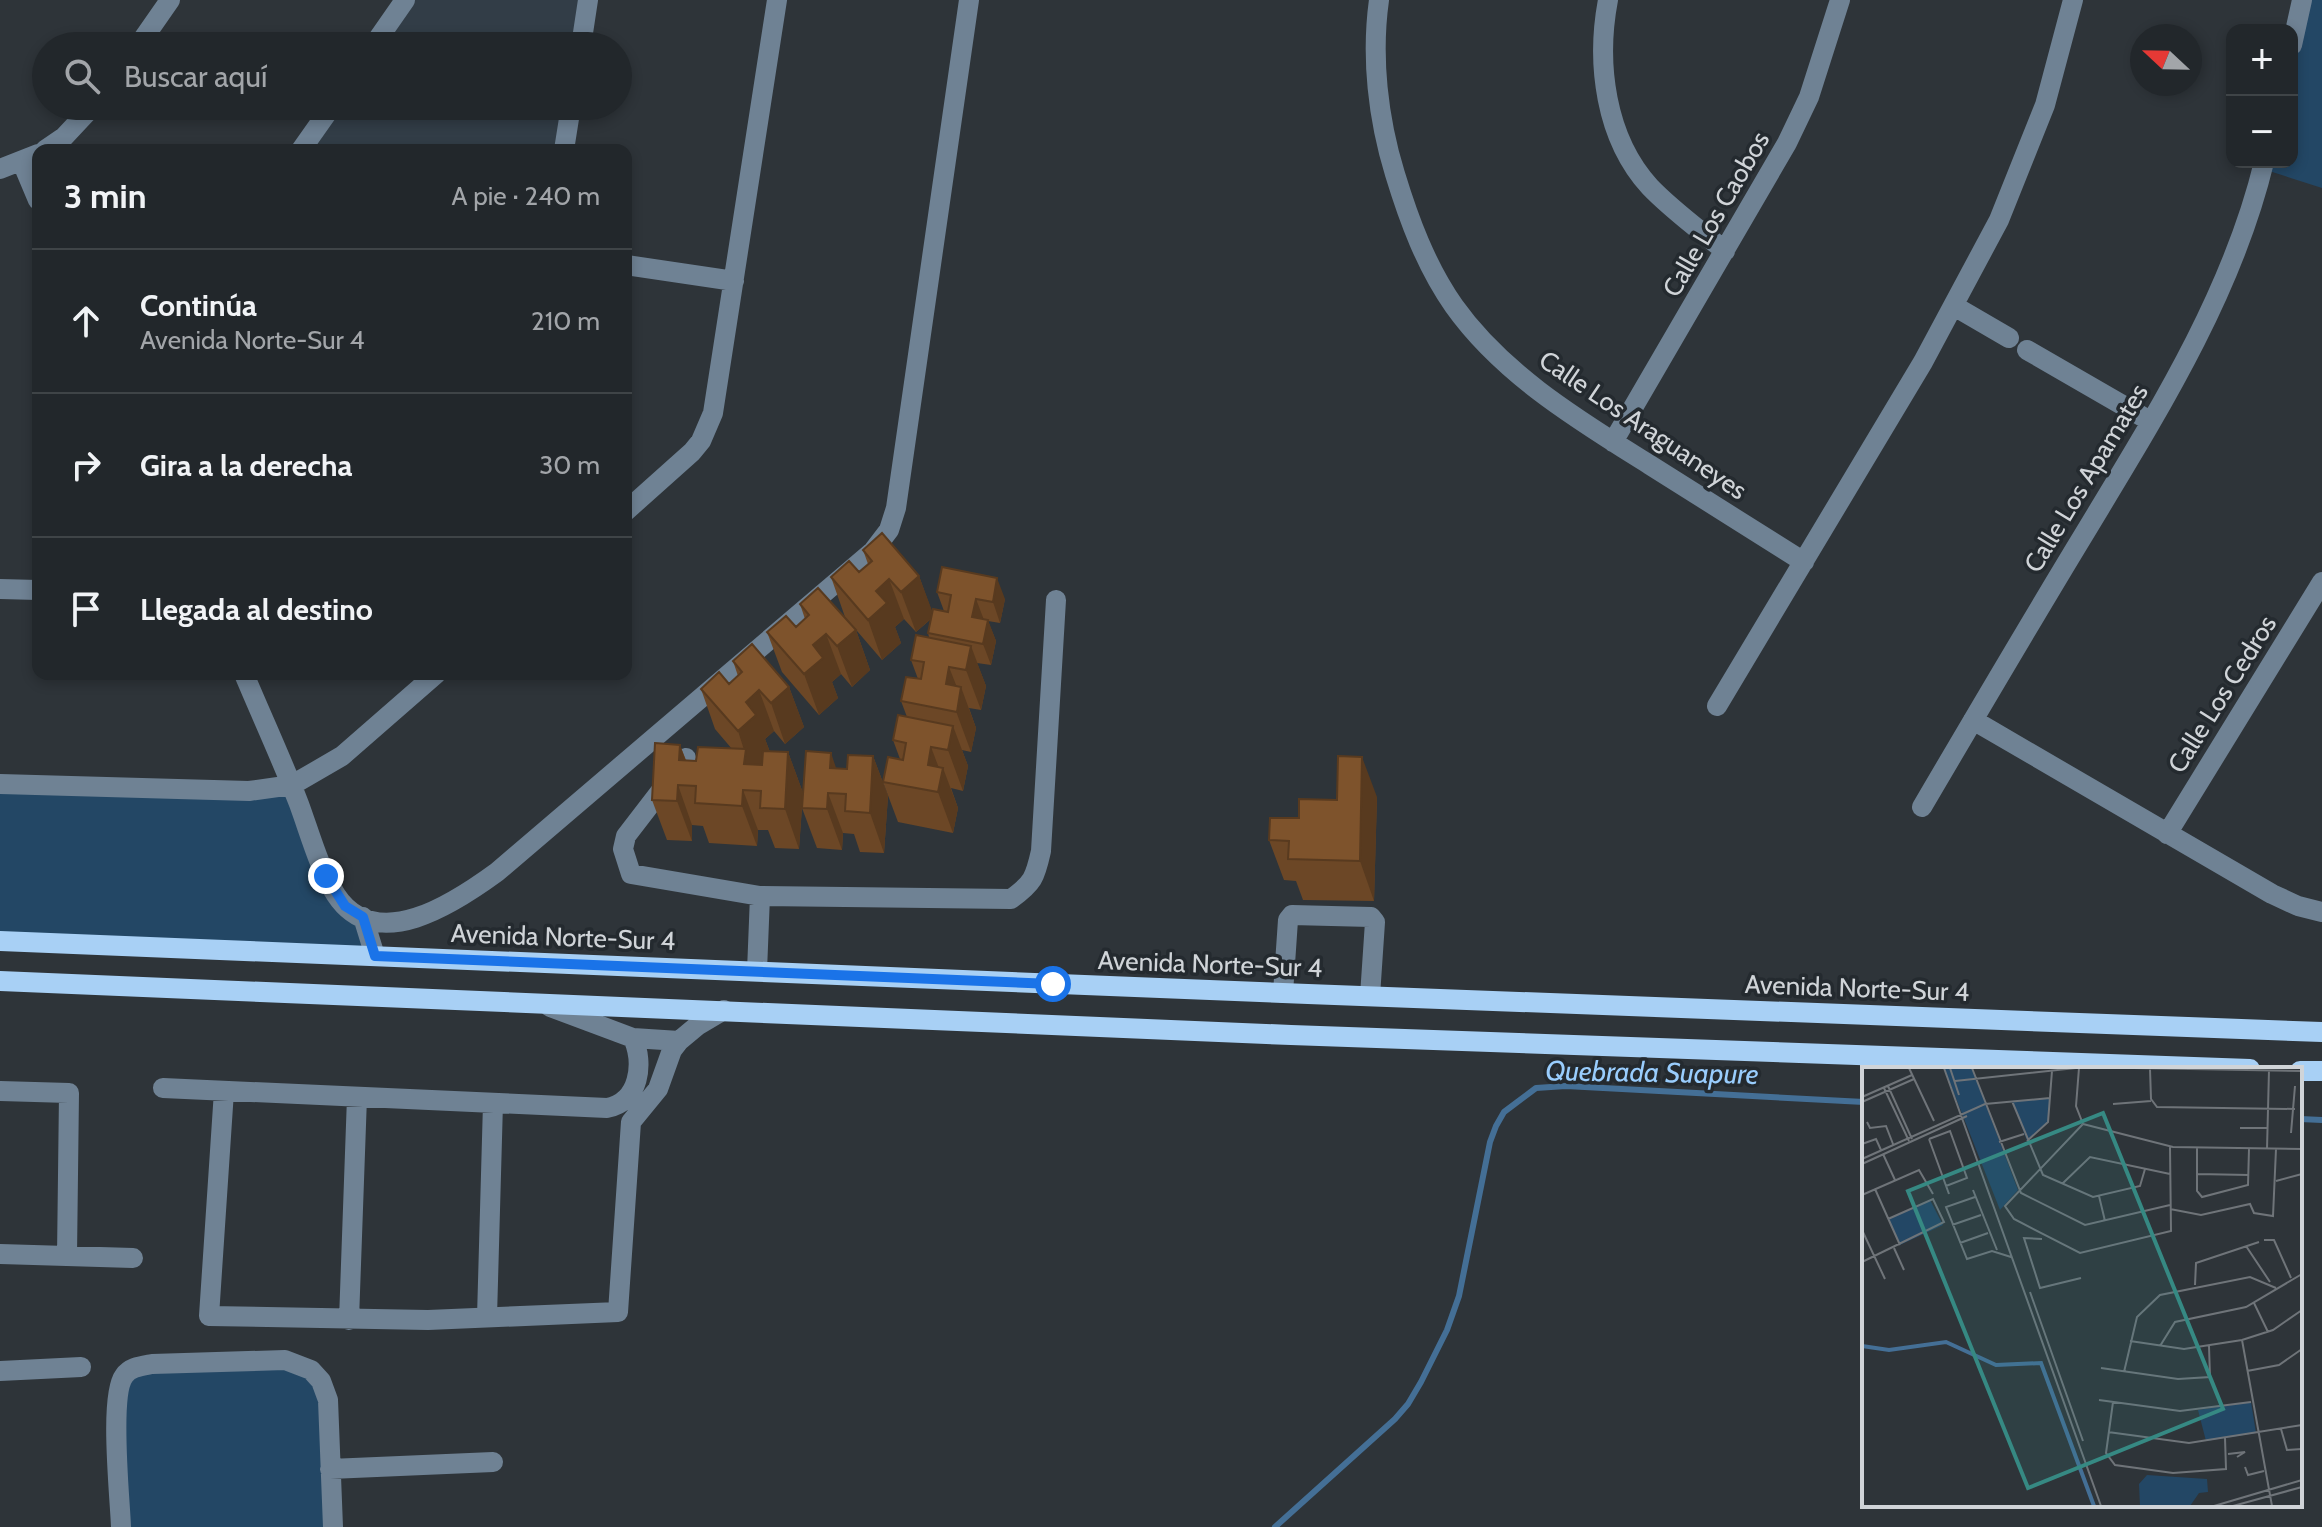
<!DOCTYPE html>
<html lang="es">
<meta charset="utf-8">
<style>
body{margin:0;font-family:Cabin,sans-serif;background:#2a2f33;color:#f1f3f6}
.controls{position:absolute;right:24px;top:24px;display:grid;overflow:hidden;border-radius:16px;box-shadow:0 4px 12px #0003}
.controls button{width:72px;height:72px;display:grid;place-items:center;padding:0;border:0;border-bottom:2px solid #3f4447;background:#22272b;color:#f1f3f6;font:40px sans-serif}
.compass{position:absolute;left:2130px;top:24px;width:72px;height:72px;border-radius:50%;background:#22272b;box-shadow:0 4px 12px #0003;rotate:292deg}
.stop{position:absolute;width:24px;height:24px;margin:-18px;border:6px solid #1a73e8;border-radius:50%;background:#fff}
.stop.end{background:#1a73e8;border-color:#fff;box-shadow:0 2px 8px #0008}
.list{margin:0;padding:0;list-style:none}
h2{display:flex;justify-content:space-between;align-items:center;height:104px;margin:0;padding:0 32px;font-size:34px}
h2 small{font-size:26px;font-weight:400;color:#a2a5a9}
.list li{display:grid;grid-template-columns:52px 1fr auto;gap:24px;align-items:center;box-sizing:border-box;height:144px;padding:0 32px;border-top:2px solid #3f4447}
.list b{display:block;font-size:30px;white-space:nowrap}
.list p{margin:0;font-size:26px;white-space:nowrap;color:#a2a5a9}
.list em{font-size:26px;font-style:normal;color:#a2a5a9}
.icon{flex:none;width:44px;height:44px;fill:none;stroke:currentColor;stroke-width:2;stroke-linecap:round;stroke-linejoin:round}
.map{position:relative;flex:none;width:2322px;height:1527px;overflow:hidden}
.search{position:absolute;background:#22272b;box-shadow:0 4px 12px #0003;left:32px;top:32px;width:600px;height:88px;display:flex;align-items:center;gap:20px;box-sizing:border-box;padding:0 28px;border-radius:44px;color:#a2a5a9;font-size:30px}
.panel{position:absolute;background:#22272b;box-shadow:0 4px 12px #0003;left:32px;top:144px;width:600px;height:536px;border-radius:16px}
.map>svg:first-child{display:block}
.built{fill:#323d47}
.green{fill:#234765}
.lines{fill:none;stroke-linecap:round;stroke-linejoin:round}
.stream{stroke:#446f96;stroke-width:6}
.minor{stroke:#6f8294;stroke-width:20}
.major{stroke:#a8d0f5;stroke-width:20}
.wall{fill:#6c4726}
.shaded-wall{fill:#583a1f}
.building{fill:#7e532c;stroke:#583a1f;stroke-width:2}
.route{stroke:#1a73e8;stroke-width:10}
.labels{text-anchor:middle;stroke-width:7;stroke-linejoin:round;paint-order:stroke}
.street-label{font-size:26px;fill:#d0d4d8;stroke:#242a2f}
.water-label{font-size:28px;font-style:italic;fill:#99cdfd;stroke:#242a2f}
.inset-river{fill:none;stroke:#446f96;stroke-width:4}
.inset-road{fill:none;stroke:#6f7479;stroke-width:2}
.view{fill:#368983;fill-opacity:0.15;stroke:#368983;stroke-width:4}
.inset-edge{fill:none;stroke:#d0d4d8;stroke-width:4}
</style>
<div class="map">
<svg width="2322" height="1527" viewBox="0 0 2322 1527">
<rect width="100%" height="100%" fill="#2e3439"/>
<!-- built -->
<path class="built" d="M405,0H588L581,46H373Z
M332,106H571L564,150H301Z"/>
<!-- green -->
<path class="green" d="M2302,0H2322V188L2263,169L2264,162H2292V45Z
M0,784L292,785L375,956L0,941Z
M285,1360L317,1375L333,1527H121L124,1375Z"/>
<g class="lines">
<!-- stream -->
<path class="stream" d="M2300,1119L2322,1120
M1275,1527L1395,1419L1408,1404L1421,1382L1447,1330L1459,1296L1490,1142L1496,1126L1504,1112L1536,1088L1566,1086L1864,1102"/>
<!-- minor -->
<path class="minor" d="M1379,0C1371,57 1378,119 1395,174C1409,220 1426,266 1454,306C1503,375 1580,421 1650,465C1701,497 1753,530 1804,562
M1608,0C1596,63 1605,138 1650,187C1673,211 1700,230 1725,251
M2292,45L2302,0
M138,46L170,0
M373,46L405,0
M581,46L588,0
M45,150L64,137L93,106
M301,150L332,106
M564,150L571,106
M22,162L38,200
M0,169L38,154
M626,265L734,281
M1954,306L2009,338
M2027,350L2150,421
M1613,442L1787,143L1809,97L1840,0
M626,511L692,452L701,441L713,413L777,0
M0,589L38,590
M244,674C262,717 282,760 299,804C310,834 319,868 336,895C376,956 456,902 497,872L873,551L889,530L896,508L969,0
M1717,706L1923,362L1999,220L2045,105L2073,0
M1973,720L2272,894L2298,906L2322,912
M686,758L626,836L623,849L631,874L760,896L1011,899C1033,883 1035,878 1041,851L1056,600
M0,784L249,791L292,785L342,756L436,674
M1922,807C1976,715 2030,623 2086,531C2156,415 2232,295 2264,162
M2167,834L2322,582
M363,917L375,956
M757,971L760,896
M1283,993L1288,920L1292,915L1371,917L1375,922L1370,996
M633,1038L679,1041
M163,1088L607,1108C640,1102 644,1063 633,1038L550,1007
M0,1091L69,1093L67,1256
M224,1091L209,1316L428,1320L618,1312L631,1122L658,1089L672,1050L679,1041L697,1026L724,1010
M0,1254L133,1258
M487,1317L493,1103
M349,1320L357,1097
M0,1371L81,1367
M330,1469L493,1462
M121,1527C120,1498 109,1396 124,1376C130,1367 141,1366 152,1364L285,1360L311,1370L321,1381L328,1400L333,1527"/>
<!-- major -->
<path class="major" d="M0,941L1308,994L2322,1032
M0,981L1291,1035L2250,1069
M2300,1071H2322"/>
</g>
<!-- wall -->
<path class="wall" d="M863,550L919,576L932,612L944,611L937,592L1005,599L1000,623L988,621L996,641L991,665L977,663L986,686L981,710L969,708L976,728L971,752L962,750L968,766L963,791L951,788L958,808L953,833L898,822L883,782L900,759L893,740L907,717L901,701L918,679L911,660L929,637L928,633L931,619L916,632L904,619L895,627L901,643L882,660L845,617L831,577L859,572L868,564Z
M800,604L856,630L870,670L852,687L841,674L832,682L838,698L819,715L782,672L767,632L796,627L805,619Z
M733,661L789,687L804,727L785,744L774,731L765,739L770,752H788L803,793L799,849L775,848L768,830H758L757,846L709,843L703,826L692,825V841L667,840L652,800L680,745L686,760L696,761L732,749L715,729L701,689L729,684L738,676Z
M873,756L888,796L884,853L860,852L854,834L843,833L842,850L817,848L802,808L836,768L847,769Z
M1377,797L1374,901L1303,900L1296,881L1284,880L1269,840L1299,818L1337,800Z"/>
<!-- shaded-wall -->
<path class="shaded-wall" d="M919,576L934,616L916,632L901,592Z
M997,578L1005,599L1000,623L993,602Z
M889,579L904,619L895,627L901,643L882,660L868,620L876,591Z
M976,599L984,620L972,617Z
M988,620L996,641L991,665L983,644Z
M856,630L870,670L852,687L837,646Z
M826,634L841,674L832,682L838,698L819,715L804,674L813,645Z
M971,646L986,686L981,710L966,670Z
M949,667L960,695L961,687L976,728L971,752L946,684Z
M789,687L804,727L785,744L771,703Z
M759,690L774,731L765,739L771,755L753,771L744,764L745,753L738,731L746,702Z
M953,726L968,766L963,791L948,750Z
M680,745L695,786L679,760Z
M931,747L942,776L943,768L958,808L953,833L928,765Z
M788,752L803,793L799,849L785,809Z
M831,753L845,794L830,768Z
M873,756L888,796L884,853L870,813Z
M1362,757L1377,797L1374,901L1360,861Z
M678,785L692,825V841L677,801Z
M743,790L758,830L757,846L742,806Z
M828,793L843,833L842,850L827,809Z"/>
<!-- building -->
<path class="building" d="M882,533L919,576L901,592L889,579L876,591L887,603L868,620L831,577L849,561L859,572L872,561L863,550Z
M942,567L997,578L993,602L976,599L972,617L988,620L983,644L928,633L933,609L948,612L951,595L937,592Z
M818,588L856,630L837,646L826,634L813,645L823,658L804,674L767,632L786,616L796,627L809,615L800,604Z
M916,635L971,646L966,670L949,667L946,684L961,687L957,712L901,701L906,677L921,679L924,662L911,660Z
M752,644L789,687L771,703L759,690L746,702L756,715L738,731L701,689L719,672L729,684L742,672L733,661Z
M898,715L953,726L948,750L931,747L928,765L943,768L938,792L883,782L888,757L903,760L906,743L893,740Z
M655,743L680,745L679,760L696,761L698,747L746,749L744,764L762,765L763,751L788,752L785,809L760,808L761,791L743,790L742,806L695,803L696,786L678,785L677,801L652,800Z
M806,751L831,753L830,768L847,769L848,755L873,756L870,813L845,811L846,794L828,793L827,809L802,808Z
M1338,756L1362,757L1360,861L1288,859L1289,841L1269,840L1270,818H1299V799L1337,800Z"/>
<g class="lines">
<!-- route -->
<path class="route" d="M326,876L345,906L363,917L375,956L1053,984"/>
</g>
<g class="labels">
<!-- street labels -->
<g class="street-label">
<text transform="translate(1716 214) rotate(-60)" y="9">Calle Los Caobos</text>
<text transform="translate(1643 425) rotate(34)" y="9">Calle Los Araguaneyes</text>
<text transform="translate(2086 478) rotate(-59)" y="9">Calle Los Apamates</text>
<text transform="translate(2222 694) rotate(-58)" y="9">Calle Los Cedros</text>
<text transform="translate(563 937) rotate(2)" y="9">Avenida Norte-Sur 4</text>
<text transform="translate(1210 964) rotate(2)" y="9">Avenida Norte-Sur 4</text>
<text transform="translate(1857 988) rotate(2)" y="9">Avenida Norte-Sur 4</text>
</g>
<!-- water labels -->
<g class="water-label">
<text transform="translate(1652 1072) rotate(1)" y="10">Quebrada Suapure</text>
</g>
</g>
<!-- overview -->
<g transform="translate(1862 1067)">
<rect width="440" height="440" fill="#2e3439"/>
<path d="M82,1H110L156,123L138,143ZM188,31L186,55L165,74L150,34ZM68,133L81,158L38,178L26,152ZM389,335L394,366L344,374L336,343ZM285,408L345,412L346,425L337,426L328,439H278L277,417Z" fill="#234765"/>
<path class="inset-river" d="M0,279L27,283L84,275L134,298L179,296L232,439"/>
<path class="inset-road" d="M47,1L72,54M82,1L239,439M88,1L97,28M110,1L159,126L223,158L308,138M217,1L214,39L221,57M271,1L440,4M288,2L289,32L295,40L433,42M93,14L214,1M26,19L50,72M22,21L47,74M0,30L50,8M150,34L181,108L231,130L278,119L283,102M0,35L52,12M251,37L289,34M5,55L8,61L24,59L31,77M221,57L143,139L152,152L218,186L309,164L308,80M221,57L311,80L440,82M378,61H406M429,66L433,19M67,72L88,64L105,111L84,119M67,72L87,127M165,74L186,55L190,4M137,75L162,67M0,77L14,72L19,83M335,81V124L340,130L386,118L387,82M405,82L407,3M21,87L33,113M0,92L123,37L188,31M0,97L105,49M335,107L387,108M414,114L440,107M200,117L228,90L308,107M13,122L38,178M111,123L135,183M0,128L57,103L71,127M237,129L243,154M113,130L84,140L105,192L130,184L149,190M308,142L339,148L388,137L392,146L411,149L414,82M90,158L119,148M0,163L23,212M180,172L162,171L178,221L219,211M402,173H412L429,211M98,176L126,166M384,179L408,215M32,181L42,203M0,195L82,155L71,132L26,152M333,218L334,196L397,175M168,225L221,374M392,236L406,265M380,273L410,439M268,274L322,282L380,273L411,263L440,243M298,279L313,255L384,240L440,207M239,301L316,312L348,310L347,279M385,304L417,298L440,282M262,305L275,250L298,228L388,210L414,221M237,333L318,344L389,335M251,335L244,386L253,398L311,406L364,402L363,371M419,362L425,383L440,382M246,365L327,376L440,358M366,387L383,385L375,390M383,400L386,408L402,404M352,439L440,413M371,439L440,420"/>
<path class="view" d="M241,46L361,342L166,421L46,124Z"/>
<rect width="440" height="440" class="inset-edge"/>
</g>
</svg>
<div class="controls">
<button>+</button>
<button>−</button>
</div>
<svg class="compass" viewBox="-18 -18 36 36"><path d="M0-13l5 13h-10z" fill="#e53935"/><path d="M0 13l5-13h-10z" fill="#a2a5a9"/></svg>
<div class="stop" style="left:1053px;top:984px"></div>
<div class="stop end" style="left:326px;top:876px"></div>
<div class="search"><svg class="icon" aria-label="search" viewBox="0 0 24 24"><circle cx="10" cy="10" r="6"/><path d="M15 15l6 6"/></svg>Buscar aquí</div>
<section class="panel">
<h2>3 min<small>A pie · 240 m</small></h2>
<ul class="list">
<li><svg class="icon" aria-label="ahead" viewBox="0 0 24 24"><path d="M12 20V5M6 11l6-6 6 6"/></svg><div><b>Continúa</b><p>Avenida Norte-Sur 4</p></div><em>210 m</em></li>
<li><svg class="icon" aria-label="right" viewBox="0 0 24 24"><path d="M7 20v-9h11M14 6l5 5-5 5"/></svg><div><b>Gira a la derecha</b></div><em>30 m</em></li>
<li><svg class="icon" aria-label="arrive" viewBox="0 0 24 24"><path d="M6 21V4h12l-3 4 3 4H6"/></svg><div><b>Llegada al destino</b></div></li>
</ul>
</section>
</div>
